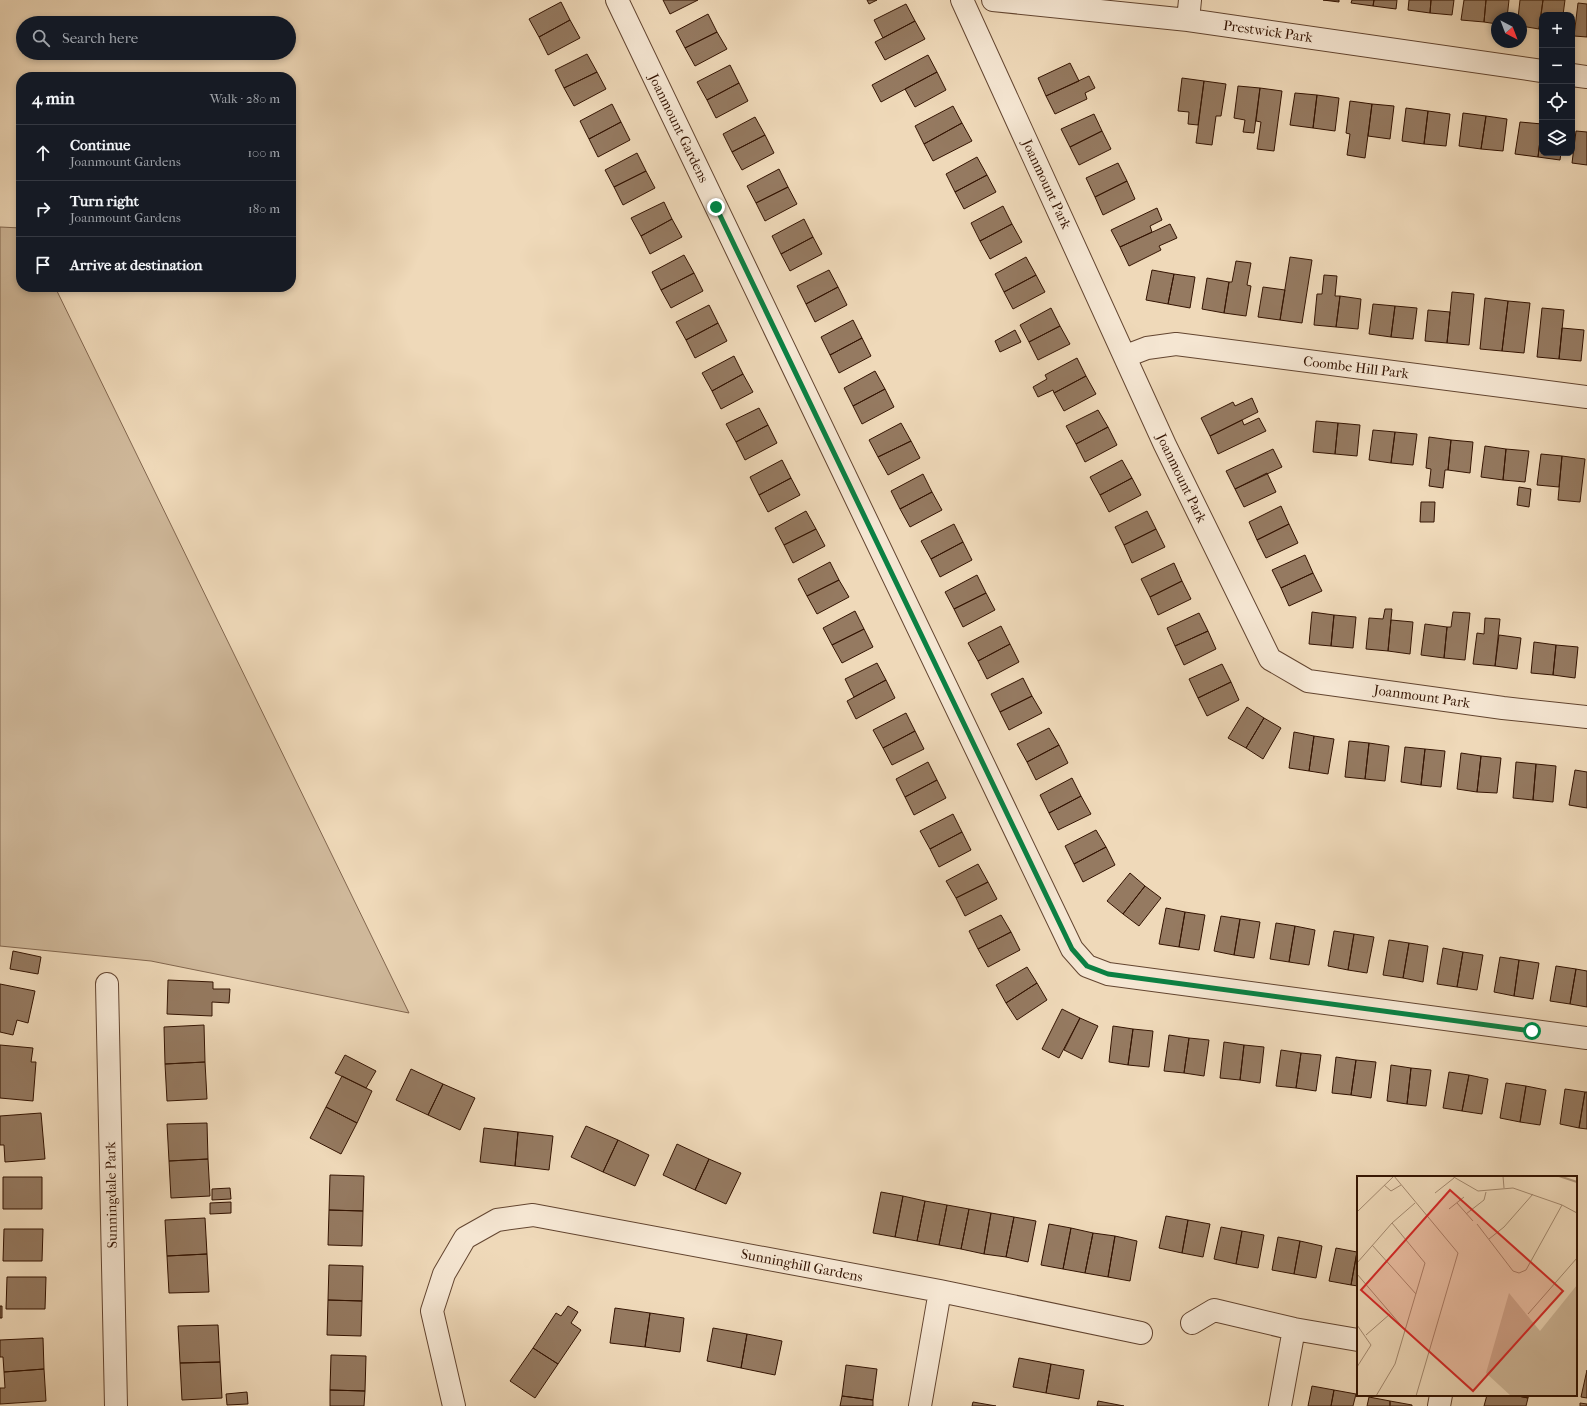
<!DOCTYPE html>
<meta charset="utf-8">
<style>
body{margin:0;font-family:"IM FELL French Canon",serif;background:#242831;color:#f1f3f6}
.controls{position:absolute;right:12px;top:12px;display:grid;overflow:hidden;border-radius:8px;box-shadow:0 2px 6px #0003}
.controls button{width:36px;height:36px;display:grid;place-items:center;padding:0;border:0;border-bottom:1px solid #363941;background:#171b24;color:#f1f3f6;font:20px sans-serif}
.compass{position:absolute;left:1491px;top:12px;width:36px;height:36px;border-radius:50%;background:#171b24;box-shadow:0 2px 6px #0003;rotate:138deg}
.stop{position:absolute;width:12px;height:12px;margin:-9px;border:3px solid #0b8043;border-radius:50%;background:#fff}
.stop.end{background:#0b8043;border-color:#fff;box-shadow:0 1px 4px #0008}
.list{margin:0;padding:0;list-style:none}
h2{display:flex;justify-content:space-between;align-items:center;height:52px;margin:0;padding:0 16px;font-size:17px}
h2 small{font-size:13px;font-weight:400;color:#9ea1a6}
.list li{display:grid;grid-template-columns:26px 1fr auto;gap:12px;align-items:center;box-sizing:border-box;height:56px;padding:0 16px;border-top:1px solid #363941}
.list b{display:block;font-size:15px;white-space:nowrap}
.list p{margin:0;font-size:13px;white-space:nowrap;color:#9ea1a6}
.list em{font-size:13px;font-style:normal;color:#9ea1a6}
.icon{flex:none;width:22px;height:22px;fill:none;stroke:currentColor;stroke-width:2;stroke-linecap:round;stroke-linejoin:round}
.map{position:relative;flex:none;width:1587px;height:1406px;overflow:hidden}
.search{position:absolute;background:#171b24;box-shadow:0 2px 6px #0003;left:16px;top:16px;width:280px;height:44px;display:flex;align-items:center;gap:10px;box-sizing:border-box;padding:0 14px;border-radius:22px;color:#9ea1a6;font-size:15px}
.panel{position:absolute;background:#171b24;box-shadow:0 2px 6px #0003;left:16px;top:72px;width:280px;height:220px;border-radius:16px}
.map>svg:first-child{display:block}
.green{fill:#cfb89a;stroke:#82664e}
.building{fill:#957a61;stroke:#341402}
.lines{fill:none;stroke-linecap:round;stroke-linejoin:round}
.minor-casing{stroke:#634530;stroke-width:24}
.minor{stroke:#f5e6d2;stroke-width:22}
.route{stroke:#0b8043;stroke-width:5}
.labels{text-anchor:middle;stroke-width:3.5;stroke-linejoin:round;paint-order:stroke}
.street-label{font-size:14px;fill:#341402;stroke:#f5e6d2}
.inset-river{fill:none;stroke:#af967b;stroke-width:2}
.inset-road{fill:none;stroke:#a48a70;stroke-width:1}
.view{fill:#d62828;fill-opacity:0.15;stroke:#d62828;stroke-width:2}
.inset-edge{fill:none;stroke:#341402;stroke-width:2}
</style>
<div class="map">
<svg width="1587" height="1406" viewBox="0 0 1587 1406">
<rect width="100%" height="100%" fill="#efd9b9"/>
<filter id="stains"><feTurbulence type="fractalNoise" baseFrequency=".005" numOctaves="4"/><feColorMatrix values="0 0 0 0 .2 0 0 0 0 .09 0 0 0 0 .02 0 0 0 .5 -.17"/></filter>
<radialGradient id="worn" r=".72"><stop offset=".6" stop-color="#630" stop-opacity="0"/><stop offset="1" stop-color="#630" stop-opacity=".3"/></radialGradient>
<!-- green -->
<path class="green" d="M0,227L21,228V287H55L409,1013L151,961L0,946Z"/>
<!-- building -->
<path class="building" d="M663,0H698L670,14Z
M867,0H877L869,4Z
M1323,0H1339V2Z
M1352,0H1374L1373,6L1351,3Z
M1374,0H1397L1396,9L1373,6Z
M1409,0H1431L1430,13L1408,10Z
M1431,0H1454L1452,15L1430,13Z
M1464,0H1486L1484,22L1461,20Z
M1486,0H1509L1507,18H1497V24L1484,22Z
M1520,0H1543L1539,29L1521,26V18H1518Z
M1543,0H1565L1563,15H1542V29H1539Z
M561,2L570,20L539,37L529,19Z
M1578,3L1587,4V37L1574,36Z
M906,4L915,21L883,38L874,20Z
M708,14L717,32L685,48L676,31Z
M570,20L580,38L548,55L539,37Z
M915,21L925,39L885,60L875,42Z
M717,32L727,49L695,66L685,48Z
M587,54L597,72L564,88L555,70Z
M928,55L937,72L881,102L872,85Z
M1070,63L1079,81L1046,96L1038,78Z
M730,65L739,83L707,100L697,82Z
M597,72L606,89L574,106L564,88Z
M937,72L946,90L915,107L905,89Z
M1089,76L1095,88L1085,93L1087,99L1055,114L1046,96Z
M1182,78L1204,81L1198,125L1188,124L1189,112L1178,111Z
M1204,81L1226,84L1221,116H1216L1212,145L1196,143Z
M739,83L748,101L716,118L707,100Z
M1238,86L1260,88L1254,133L1243,132L1245,120L1234,118Z
M1260,88L1282,91L1274,151L1257,149L1261,122L1256,121Z
M1295,93L1317,95L1313,128L1290,125Z
M1317,95L1339,98L1335,131L1313,128Z
M1350,101L1372,104L1365,158L1347,155L1350,134L1346,133Z
M612,104L621,122L589,139L580,121Z
M1372,104L1394,106L1390,139L1368,136Z
M953,106L962,123L924,144L915,126Z
M1406,108L1428,111L1424,144L1402,141Z
M1428,111L1450,114L1446,146L1424,144Z
M1463,113L1486,116L1481,149L1459,146Z
M1094,114L1102,131L1070,147L1061,129Z
M1486,116L1507,119L1503,151L1481,149Z
M755,117L765,135L732,152L723,134Z
M621,122L630,140L598,157L589,139Z
M1520,122L1542,124L1538,157L1515,154Z
M962,123L972,141L933,161L924,144Z
M1542,124V153H1561L1560,160L1538,157Z
M1102,131L1111,149L1079,165L1070,147Z
M1576,131L1587,132V165L1572,163Z
M765,135L774,153L742,170L732,152Z
M637,153L646,171L614,187L605,170Z
M977,157L987,175L955,192L946,174Z
M1118,163L1127,181L1095,197L1086,178Z
M779,169L788,187L756,203L747,186Z
M646,171L655,188L623,205L614,187Z
M987,175L996,192L964,209L955,192Z
M1127,181L1135,199L1103,215L1095,197Z
M788,187L797,204L765,221L756,203Z
M664,202L672,219L641,236L631,218Z
M1003,206L1012,224L980,241L971,223Z
M1157,208L1162,220L1150,226L1152,232L1120,247L1111,230Z
M672,219L682,237L650,254L641,236Z
M804,219L813,237L781,254L772,236Z
M1012,224L1022,242L990,259L980,241Z
M1170,224L1177,238L1159,246L1161,250L1129,266L1120,247Z
M813,237L822,254L790,271L781,254Z
M684,255L694,273L661,290L652,272Z
M1026,257L1036,275L1004,292L995,274Z
M1290,257L1312,260L1302,323L1280,320Z
M1236,261L1251,263L1247,285L1251,286L1246,316L1224,313L1229,282H1232Z
M829,270L838,287L806,304L797,286Z
M1152,270L1174,274L1168,304L1146,300Z
M694,273L703,291L671,308L661,290Z
M1174,274L1195,277L1190,308L1168,304Z
M1036,275L1045,292L1013,309L1004,292Z
M1324,275L1337,276L1335,296H1340L1336,327L1314,325L1317,294H1322Z
M1207,278L1229,282L1224,313L1202,309Z
M838,287L847,305L815,322L806,304Z
M1263,287L1285,290L1280,320L1258,317Z
M1452,292L1474,294L1469,345L1447,343Z
M1340,296L1361,299L1358,329L1336,327Z
M1485,298L1508,301L1502,351L1480,349Z
M1508,301L1530,303L1524,353L1502,351Z
M1373,304L1395,306L1391,337L1369,334Z
M709,305L718,323L686,340L676,322Z
M1395,306L1417,308L1413,339L1391,337Z
M1051,308L1060,326L1029,342L1020,325Z
M1542,308L1564,310L1559,359L1537,357Z
M1428,310L1450,312L1447,343L1425,341Z
M853,320L862,338L830,355L821,337Z
M718,323L727,341L695,358L686,340Z
M1060,326L1070,344L1038,360L1029,342Z
M1562,328L1584,330L1581,361L1559,359Z
M1015,330L1021,342L1000,352L995,341Z
M862,338L871,356L839,373L830,355Z
M734,356L743,374L712,391L702,373Z
M1077,358L1086,376L1054,393L1053,390L1038,397L1033,387L1047,379L1045,375Z
M875,371L885,389L853,406L844,388Z
M743,374L753,392L721,409L712,391Z
M1086,376L1096,394L1064,411L1054,393Z
M885,389L894,407L862,424L853,406Z
M1252,398L1258,412L1210,436L1201,418L1233,402L1235,406Z
M759,408L768,425L736,442L726,424Z
M1098,410L1108,427L1076,444L1066,426Z
M1259,418L1266,431L1218,454L1210,436L1242,420L1244,425Z
M1316,421L1338,423L1335,454L1313,452Z
M901,423L911,441L878,457L869,440Z
M1338,423L1360,425L1357,456L1335,454Z
M768,425L777,443L745,460L736,442Z
M1108,427L1117,445L1085,462L1076,444Z
M1373,430L1395,432L1391,463L1369,460Z
M1395,432L1417,434L1413,465L1391,463Z
M1429,437L1451,440L1448,470H1445L1443,488L1429,486L1431,469L1426,468Z
M1451,440L1473,442L1470,473L1448,470Z
M911,441L920,458L888,475L878,457Z
M1485,446L1506,449L1503,480L1481,477Z
M1273,449L1282,467L1235,489L1226,471Z
M1506,449L1529,451L1525,482L1503,480Z
M1541,454L1562,456L1559,487L1537,485Z
M1562,456L1585,459L1580,502L1558,500Z
M782,460L791,478L759,495L750,477Z
M1122,460L1132,478L1100,495L1090,477Z
M1267,473L1276,492L1244,507L1235,489Z
M923,474L932,492L900,509L891,491Z
M791,478L800,495L768,512L759,495Z
M1132,478L1141,495L1109,512L1100,495Z
M1519,487L1531,489L1529,507L1517,505Z
M932,492L942,510L910,527L900,509Z
M1421,502H1435L1434,522H1420Z
M1281,506L1289,524L1257,540L1249,522Z
M806,511L816,529L784,545L775,528Z
M1147,511L1156,529L1124,545L1115,527Z
M954,524L963,542L931,559L921,541Z
M1289,524L1298,543L1266,558L1257,540Z
M816,529L825,546L793,563L784,545Z
M1156,529L1165,547L1132,563L1124,545Z
M963,542L972,560L940,577L931,559Z
M1305,555L1313,573L1281,588L1272,570Z
M830,562L839,580L807,596L798,579Z
M1174,563L1182,581L1150,597L1141,579Z
M1313,573L1322,591L1289,606L1281,588Z
M977,575L986,593L954,609L945,592Z
M839,580L849,597L817,614L807,596Z
M1182,581L1191,599L1158,615L1150,597Z
M986,593L995,610L963,627L954,609Z
M1385,609H1392L1388,651L1366,649L1369,618L1383,619Z
M855,611L864,629L832,645L823,628Z
M1312,612L1334,615L1331,646L1309,644Z
M1453,612L1470,613L1465,660L1444,658L1447,627H1451Z
M1199,613L1208,631L1175,646L1167,628Z
M1334,615L1356,617L1353,648L1331,646Z
M1485,618L1500,619L1495,666L1473,664L1477,633L1484,634Z
M1391,620L1413,622L1410,654L1388,651Z
M1425,624L1447,627L1444,658L1421,655Z
M1001,626L1010,644L978,661L968,643Z
M864,629L873,647L842,663L832,645Z
M1208,631L1216,649L1184,665L1175,646Z
M1499,635L1521,638L1517,669L1495,666Z
M1534,642L1556,645L1553,675L1531,673Z
M1010,644L1019,662L987,679L978,661Z
M1556,645L1578,647L1575,678L1553,675Z
M877,663L886,680L854,697L845,679Z
M1222,664L1231,682L1198,698L1189,679Z
M1023,678L1032,696L1000,712L991,694Z
M886,680L895,698L856,719L847,701Z
M1231,682L1239,700L1207,716L1198,698Z
M1032,696L1042,713L1009,730L1000,712Z
M1247,707L1264,718L1246,748L1228,738Z
M906,713L915,731L883,748L873,730Z
M1264,718L1281,728L1263,759L1246,748Z
M1049,728L1059,745L1027,762L1017,744Z
M915,731L924,749L892,765L883,748Z
M1294,732L1314,736L1309,771L1289,768Z
M1314,736L1334,739L1328,774L1309,771Z
M1349,741L1369,743L1365,779L1345,777Z
M1369,743L1389,746L1385,781L1365,779Z
M1059,745L1068,763L1036,780L1027,762Z
M1405,747L1425,749L1421,785L1401,782Z
M1425,749L1445,751L1441,787L1421,785Z
M1461,753L1481,756L1477,792L1457,789Z
M1481,756L1501,758L1497,793L1477,792Z
M928,762L937,780L905,797L896,779Z
M1516,762L1536,764L1533,800L1513,798Z
M1536,764L1556,766L1553,802L1533,800Z
M1575,770L1587,772V808L1569,805Z
M1072,778L1081,796L1049,813L1040,795Z
M937,780L946,798L914,815L905,797Z
M1081,796L1091,814L1058,830L1049,813Z
M953,814L962,832L930,849L920,831Z
M1096,830L1106,847L1074,864L1065,846Z
M962,832L971,850L939,867L930,849Z
M1106,847L1115,865L1083,882L1074,864Z
M978,864L988,882L956,898L946,881Z
M1130,873L1145,886L1123,914L1107,901Z
M988,882L997,899L965,916L956,898Z
M1145,886L1161,898L1139,926L1123,914Z
M1166,908L1185,912L1179,947L1159,944Z
M1185,912L1205,915L1199,950L1179,947Z
M1001,915L1011,932L978,949L969,931Z
M1221,916L1240,919L1234,955L1214,951Z
M1240,919L1260,922L1254,958L1234,955Z
M1276,923L1295,926L1289,962L1270,959Z
M1295,926L1315,930L1309,965L1289,962Z
M1334,931L1354,934L1348,970L1328,966Z
M1011,932L1020,950L988,967L978,949Z
M1354,934L1374,937L1367,973L1348,970Z
M1389,940L1409,943L1403,978L1383,975Z
M1409,943L1428,946L1423,982L1403,978Z
M1443,948L1463,952L1457,987L1437,984Z
M13,951L41,957L38,974L10,969Z
M1463,952L1483,955L1477,990L1457,987Z
M1500,957L1519,960L1514,996L1494,992Z
M1519,960L1539,963L1533,999L1514,996Z
M1556,966L1576,969L1570,1004L1550,1001Z
M1027,967L1037,983L1006,1003L996,985Z
M1576,969L1587,971V1007L1570,1004Z
M168,980L213,982V989H230L229,1003L212,1002V1016L167,1014Z
M1037,983L1047,1000L1017,1020L1006,1003Z
M0,984L35,991L28,1023L17,1020L13,1035L0,1032Z
M1062,1009L1080,1018L1059,1058L1042,1049Z
M1080,1018L1098,1026L1082,1059L1064,1050Z
M204,1025L205,1062L165,1064L164,1027Z
M1113,1026L1133,1029L1128,1065L1109,1062Z
M1133,1029L1153,1031L1149,1067L1128,1065Z
M1169,1035L1189,1038L1184,1073L1164,1071Z
M1189,1038L1209,1040L1204,1076L1184,1073Z
M1224,1042L1244,1045L1240,1080L1220,1078Z
M0,1045L33,1048L31,1062H36L33,1101L0,1098Z
M1244,1045L1264,1047L1260,1083L1240,1080Z
M1281,1050L1301,1053L1296,1088L1276,1086Z
M1301,1053L1321,1055L1316,1091L1296,1088Z
M345,1055L376,1071L366,1088L335,1073Z
M1336,1057L1356,1060L1351,1095L1332,1093Z
M1356,1060L1376,1062L1371,1098L1351,1095Z
M205,1062L207,1099L167,1101L165,1064Z
M1391,1065L1411,1068L1407,1104L1387,1101Z
M1411,1068L1431,1070L1426,1106L1407,1104Z
M411,1069L443,1084L428,1115L396,1100Z
M1449,1072L1469,1075L1462,1111L1443,1108Z
M1469,1075L1488,1079L1482,1114L1462,1111Z
M342,1076L372,1091L357,1123L326,1107Z
M1506,1083L1526,1086L1520,1122L1500,1118Z
M443,1084L475,1098L460,1130L428,1115Z
M1526,1086L1546,1090L1540,1125L1520,1122Z
M1565,1089L1585,1092L1579,1128L1560,1124Z
M1585,1092H1587V1129L1579,1128Z
M326,1107L357,1123L341,1154L310,1138Z
M41,1113L45,1159L5,1162L4,1145H0V1116Z
M207,1123L208,1159L169,1161L167,1124Z
M586,1126L618,1140L603,1172L571,1157Z
M484,1128L518,1132L515,1166L480,1162Z
M518,1132L553,1136L549,1170L515,1166Z
M618,1140L649,1155L635,1186L603,1172Z
M677,1144L709,1159L695,1190L663,1175Z
M208,1159L210,1196L171,1198L169,1161Z
M709,1159L741,1173L726,1204L695,1190Z
M330,1175L364,1176L363,1211L329,1210Z
M3,1177H42V1209H3Z
M230,1188L231,1199L212,1200V1189Z
M881,1192L903,1196L895,1237L873,1233Z
M903,1196L925,1201L917,1241L895,1237Z
M925,1201L947,1205L939,1245L917,1241Z
M231,1202V1213L210,1214V1203Z
M947,1205L969,1209L961,1249L939,1245Z
M969,1209L991,1213L984,1254L961,1249Z
M329,1210L363,1211L362,1246L328,1245Z
M991,1213L1014,1217L1006,1257L984,1254Z
M1166,1216L1188,1220L1182,1253L1159,1248Z
M1014,1217L1036,1221L1028,1262L1006,1257Z
M205,1218L207,1254L167,1256L165,1220Z
M1188,1220L1210,1224L1203,1257L1182,1253Z
M1049,1224L1071,1228L1063,1269L1041,1265Z
M1221,1227L1242,1231L1236,1264L1214,1259Z
M1071,1228L1093,1233L1085,1273L1063,1269Z
M4,1229H43L42,1261H3Z
M1242,1231L1264,1235L1258,1268L1236,1264Z
M1093,1233L1115,1236L1108,1277L1085,1273Z
M1115,1236L1137,1241L1130,1281L1108,1277Z
M1278,1237L1300,1241L1294,1274L1272,1270Z
M1300,1241L1322,1246L1316,1278L1294,1274Z
M1336,1248L1357,1252L1351,1285L1329,1281Z
M1357,1252H1358V1286L1351,1285Z
M207,1254L209,1292L169,1293L167,1256Z
M329,1265L363,1266L362,1301L328,1300Z
M7,1277H46L45,1309H6Z
M328,1300L362,1301L361,1336L327,1335Z
M0,1306H2V1318H0Z
M568,1306L578,1312L571,1323L581,1330L558,1364L533,1348L556,1313L561,1316Z
M615,1308L650,1313L645,1347L610,1343Z
M650,1313L684,1318L680,1352L645,1347Z
M218,1325L220,1362L180,1363L178,1326Z
M713,1328L747,1334L741,1368L707,1361Z
M747,1334L782,1341L775,1375L741,1368Z
M43,1338L44,1369L4,1372L3,1357H0V1340Z
M533,1348L558,1364L535,1398L510,1381Z
M331,1355L366,1356L365,1391L330,1390Z
M1019,1358L1051,1364L1046,1393L1013,1387Z
M220,1362L222,1398L182,1400L180,1363Z
M1051,1364L1084,1370L1079,1399L1046,1393Z
M846,1365L877,1369L873,1400L842,1396Z
M44,1369L46,1401L0,1404V1388H5L4,1372Z
M1587,1370V1398L1581,1397Z
M1312,1386L1334,1390L1331,1406H1308Z
M330,1390L365,1391L364,1406H330Z
M1334,1390L1356,1394L1353,1406H1331Z
M247,1392L248,1404L227,1405L226,1394Z
M1487,1395H1513L1528,1398L1526,1406H1484Z
M1513,1395H1529L1528,1398Z
M842,1396L873,1400V1406H840Z
M1369,1397L1390,1401V1406H1367Z
M1098,1401L1124,1406H1097Z
M1390,1401L1412,1405V1406H1390Z
M973,1402L996,1406H972Z
M1580,1403L1587,1404V1406H1580Z"/>
<g class="lines">
<!-- minor casing -->
<g class="minor-casing">
<path id="minor" d="M617,0L1072,949L1087,966L1108,974L1587,1038
M962,0L1165,445L1270,659L1308,681L1503,708L1587,717
M993,0L1188,20L1542,71
M1188,20L1190,0
M1572,75L1587,77
M1126,356L1147,348L1176,344L1587,397
M107,984L116,1406
M1192,1323L1214,1310L1294,1329L1358,1340
M454,1406L432,1311L444,1274L465,1238L497,1220L533,1215L940,1291L1141,1333
M920,1406L940,1291
M1280,1406L1294,1329
M1439,1406L1441,1395"/>
</g>
<!-- minor -->
<use href="#minor" class="minor"/>
</g>
<g class="lines">
<!-- route -->
<path class="route" d="M716,207L1072,949L1087,966L1108,974L1532,1031"/>
</g>
<g class="labels">
<!-- street labels -->
<g class="street-label">
<text transform="translate(1268 31) rotate(8)" y="5">Prestwick Park</text>
<text transform="translate(679 128) rotate(64)" y="5">Joanmount Gardens</text>
<text transform="translate(1047 184) rotate(65)" y="5">Joanmount Park</text>
<text transform="translate(1356 367) rotate(7)" y="5">Coombe Hill Park</text>
<text transform="translate(1182 478) rotate(64)" y="5">Joanmount Park</text>
<text transform="translate(1422 696) rotate(8)" y="5">Joanmount Park</text>
<text transform="translate(111 1195) rotate(-91)" y="5">Sunningdale Park</text>
<text transform="translate(802 1265) rotate(11)" y="5">Sunninghill Gardens</text>
</g>
</g>
<!-- overview -->
<g transform="translate(1357 1176)">
<rect width="220" height="220" fill="#efd9b9"/>
<path d="M220,109V220H154L129,197L152,117L183,155Z" fill="#cfb89a"/>
<path class="inset-river" d="M202,0L220,6"/>
<path class="inset-road" d="M37,0L101,77L59,220M95,0L121,15L156,12L205,29L220,37M146,0L147,12M27,9L34,15L44,9M78,17L97,2M100,27L116,45M92,33L107,21M0,36L37,0M109,38L127,24L129,16M120,48L156,95L162,97L169,94L205,29M132,63L147,51L176,18M15,69L59,118M0,87L35,47L58,27M0,98L48,154M171,138L220,82M0,149L14,169L0,191M9,159L33,138M19,220L38,188L68,87L35,47"/>
<path class="view" d="M93,14L206,115L116,215L4,114Z"/>
<rect width="220" height="220" class="inset-edge"/>
</g>
<rect width="100%" height="100%" filter="url(#stains)"/>
<rect width="100%" height="100%" fill="url(#worn)"/>
</svg>
<div class="controls">
<button>+</button>
<button>−</button>
<button><svg class="icon" aria-label="locate" viewBox="0 0 24 24"><circle cx="12" cy="12" r="6"/><path d="M12 2v4M12 18v4M2 12h4M18 12h4"/></svg></button>
<button><svg class="icon" aria-label="layers" viewBox="0 0 24 24"><path d="M12 4l9 5-9 5-9-5zM3 14l9 5 9-5"/></svg></button>
</div>
<svg class="compass" viewBox="-18 -18 36 36"><path d="M0-13l5 13h-10z" fill="#e53935"/><path d="M0 13l5-13h-10z" fill="#9ea1a6"/></svg>
<div class="stop" style="left:1532px;top:1031px"></div>
<div class="stop end" style="left:716px;top:207px"></div>
<div class="search"><svg class="icon" aria-label="search" viewBox="0 0 24 24"><circle cx="10" cy="10" r="6"/><path d="M15 15l6 6"/></svg>Search here</div>
<section class="panel">
<h2>4 min<small>Walk · 280 m</small></h2>
<ul class="list">
<li><svg class="icon" aria-label="ahead" viewBox="0 0 24 24"><path d="M12 20V5M6 11l6-6 6 6"/></svg><div><b>Continue</b><p>Joanmount Gardens</p></div><em>100 m</em></li>
<li><svg class="icon" aria-label="right" viewBox="0 0 24 24"><path d="M7 20v-9h11M14 6l5 5-5 5"/></svg><div><b>Turn right</b><p>Joanmount Gardens</p></div><em>180 m</em></li>
<li><svg class="icon" aria-label="arrive" viewBox="0 0 24 24"><path d="M6 21V4h12l-3 4 3 4H6"/></svg><div><b>Arrive at destination</b></div></li>
</ul>
</section>
</div>
